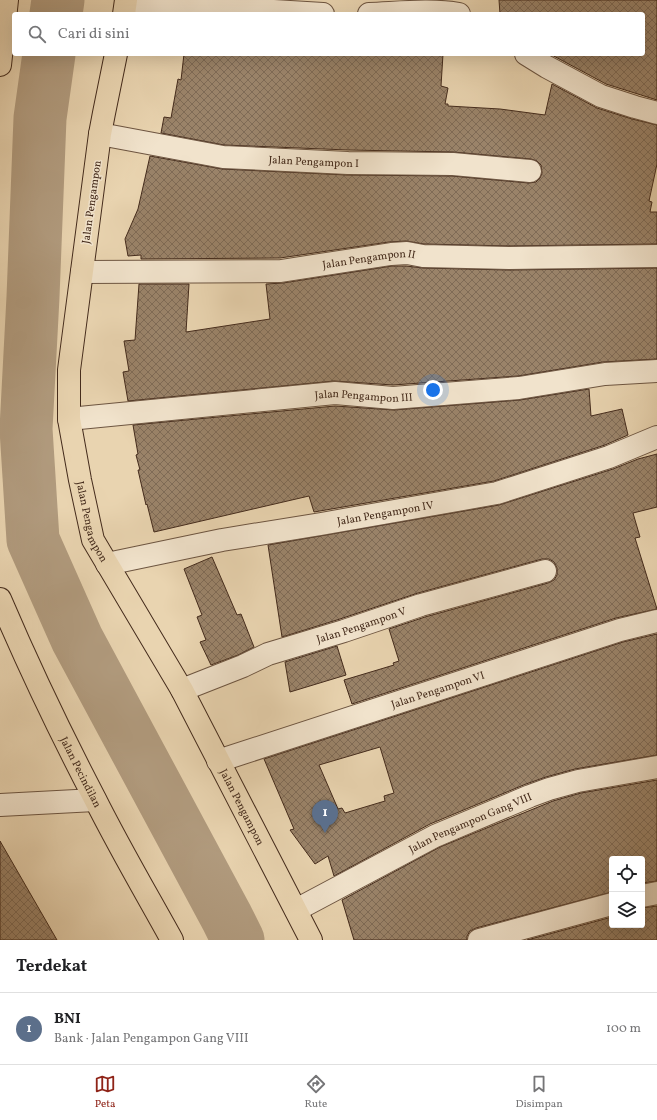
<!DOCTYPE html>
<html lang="id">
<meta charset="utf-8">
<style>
body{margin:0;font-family:Vollkorn,serif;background:#f2f2f2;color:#202124}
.controls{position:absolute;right:12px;bottom:12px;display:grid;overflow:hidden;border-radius:4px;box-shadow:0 4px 16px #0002}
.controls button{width:36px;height:36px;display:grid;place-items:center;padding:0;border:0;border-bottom:1px solid #e0e0e0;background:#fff;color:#202124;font:20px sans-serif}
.you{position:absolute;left:433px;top:390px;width:14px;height:14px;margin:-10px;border:3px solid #fff;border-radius:50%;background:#1a73e8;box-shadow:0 0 0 6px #1a73e833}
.badge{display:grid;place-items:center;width:26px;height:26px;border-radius:50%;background:#8f2418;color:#fff;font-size:13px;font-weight:700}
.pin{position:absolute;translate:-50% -33px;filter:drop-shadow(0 1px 2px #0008)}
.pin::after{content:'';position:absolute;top:21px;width:14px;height:12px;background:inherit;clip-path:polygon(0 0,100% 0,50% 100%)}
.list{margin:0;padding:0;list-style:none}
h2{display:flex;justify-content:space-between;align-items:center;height:52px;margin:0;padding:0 16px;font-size:17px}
h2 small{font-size:13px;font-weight:400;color:#757577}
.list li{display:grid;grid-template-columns:26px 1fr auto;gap:12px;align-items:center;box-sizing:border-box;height:72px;padding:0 16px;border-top:1px solid #e0e0e0}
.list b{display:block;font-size:15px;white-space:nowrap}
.list p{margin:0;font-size:13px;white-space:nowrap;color:#757577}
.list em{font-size:13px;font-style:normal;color:#757577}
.icon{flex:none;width:22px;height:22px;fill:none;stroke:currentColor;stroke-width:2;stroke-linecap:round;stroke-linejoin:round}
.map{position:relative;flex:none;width:657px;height:940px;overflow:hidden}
.search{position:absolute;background:#fff;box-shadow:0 4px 16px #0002;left:12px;right:12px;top:12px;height:44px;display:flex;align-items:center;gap:10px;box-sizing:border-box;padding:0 14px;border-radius:4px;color:#757577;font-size:15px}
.sheet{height:124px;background:#fff}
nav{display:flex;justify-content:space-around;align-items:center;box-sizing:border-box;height:56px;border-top:1px solid #e0e0e0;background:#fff;font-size:11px;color:#757577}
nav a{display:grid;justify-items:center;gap:2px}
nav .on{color:#8f2418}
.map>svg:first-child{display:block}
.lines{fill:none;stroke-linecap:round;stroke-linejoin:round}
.river{stroke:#b19b7e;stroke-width:53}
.building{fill:url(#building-cross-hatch);stroke:#442b1c;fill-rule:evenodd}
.minor-casing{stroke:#6d5541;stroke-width:24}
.major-casing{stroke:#442b1c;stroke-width:24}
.minor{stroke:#f1e3cc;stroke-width:22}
.major{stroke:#e9d4b0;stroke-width:22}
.labels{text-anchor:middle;stroke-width:3;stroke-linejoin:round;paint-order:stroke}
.street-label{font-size:11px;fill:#442b1c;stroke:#f1e3cc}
</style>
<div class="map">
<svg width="657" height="940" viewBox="0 0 657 940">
<defs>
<pattern id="building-cross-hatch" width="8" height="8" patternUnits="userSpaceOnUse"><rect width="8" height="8" fill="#9a8369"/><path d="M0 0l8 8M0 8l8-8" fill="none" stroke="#7f6b56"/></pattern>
</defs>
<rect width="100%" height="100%" fill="#e9d4b0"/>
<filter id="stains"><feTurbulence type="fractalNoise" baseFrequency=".005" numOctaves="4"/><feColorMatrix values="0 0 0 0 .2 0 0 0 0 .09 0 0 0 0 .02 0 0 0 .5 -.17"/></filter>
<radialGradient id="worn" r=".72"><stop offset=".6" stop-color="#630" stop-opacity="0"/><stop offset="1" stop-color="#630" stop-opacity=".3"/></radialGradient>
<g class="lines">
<!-- river -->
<path class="river" d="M56,14L58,0
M49,54L40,118L33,297L26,429L33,540L77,639L227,918L238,940"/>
</g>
<!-- building -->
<path class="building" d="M499,0H657V100L606,84L550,54H643V14H500Z
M184,54H443L441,86L448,88L445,104H448V106L500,109L545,115L552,84L597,108L632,119L657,125V164L649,201L652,202L650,212H657V244L509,246L424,244L406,241L389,242L280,258L141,259V255L128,256L125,239L138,209L150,156L222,169L347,175L452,176L529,183L536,182L540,178L542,173L541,165L537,161L531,159L453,152L348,150L224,145L161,133L164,117L171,118L178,79L181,80Z
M392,266H406L423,268L509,270L657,268V359L603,362L518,376L393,385L334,381L128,401L123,372L129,371L124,341L135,340L139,284H189L186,332L270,319L266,284L283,283Z
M589,389L591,416L622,409L628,435L605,445L494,481L314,512L309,496L154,532L147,504L146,505L138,470H140L136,455L138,454L133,425L335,406L394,410L520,400Z
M657,454V507L633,513L640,537L635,538L657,609L616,618L352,704L344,680L394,665L393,663L399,661L389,629L425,617L548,583L554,580L557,575V568L554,562L549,559H542L418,593L340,619L282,637L268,545L499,505L613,469L638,459Z
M212,557L237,615L241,614L254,647L238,655L211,665L200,642L206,640L197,617L202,615L184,569Z
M657,634V755L575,769L546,777L526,784L430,824L334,876L328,856L315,864L290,830L294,829L264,759L623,642ZM380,747L394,793L384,796L385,801L345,813L342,808L338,809L319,765Z
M337,646L346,675L290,692L285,662Z
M657,780V881L642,883V859H612V892L476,928L470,931L467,936V940H354L342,900L440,847L553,801L581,793Z
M0,841L57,940H0Z
M657,906V940H527L612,917V925H642V908Z"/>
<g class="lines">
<!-- minor casing -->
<g class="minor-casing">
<g id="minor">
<path d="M126,2L323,14"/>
<path d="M369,14C397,13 432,9 459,14"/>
<path d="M526,54L547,67L601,96L635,107L657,113"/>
<path id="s1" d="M100,134L223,157L348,163L453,164L530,171"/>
<path id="s2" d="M82,272L281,271L352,260L391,254L407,253L423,256L509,258L657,256"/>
<path id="s3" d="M69,419L335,393L393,398L519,388L605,374L657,371"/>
<path id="s4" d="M107,564L222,540L321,524L497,493L609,457L657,437"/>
<path id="s5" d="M182,690L243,666L268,654L344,631L421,605L545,571"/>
<path id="s6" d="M218,761L620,630L657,621"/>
<path d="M0,805L95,800"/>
<path d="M642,896L657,893"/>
<path id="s7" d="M296,910L435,836L530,796L549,789L578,781L657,767"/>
<path d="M479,940L612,904"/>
</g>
</g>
<!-- major casing -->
<g class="major-casing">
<g id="major">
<path d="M124,14L126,0"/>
<path id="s8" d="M116,54L104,113L100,134L69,370V419L80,480L93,540L182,690L311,940"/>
<path d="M0,65L7,0"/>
<path id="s9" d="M0,599C29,667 61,734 95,799C119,847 146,893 172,940"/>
</g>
</g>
<!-- minor -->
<use href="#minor" class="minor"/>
<!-- major -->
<use href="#major" class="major"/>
</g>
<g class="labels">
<!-- street labels -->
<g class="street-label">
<text dy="4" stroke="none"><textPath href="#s1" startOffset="216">Jalan Pengampon I</textPath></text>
<text transform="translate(91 202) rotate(-82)" y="4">Jalan Pengampon</text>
<text dy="4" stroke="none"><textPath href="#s2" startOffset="288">Jalan Pengampon II</textPath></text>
<text dy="4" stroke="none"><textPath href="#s3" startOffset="296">Jalan Pengampon III</textPath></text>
<text dy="4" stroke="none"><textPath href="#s4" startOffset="283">Jalan Pengampon IV</textPath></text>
<text dy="4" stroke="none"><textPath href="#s8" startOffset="474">Jalan Pengampon</textPath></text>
<text dy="4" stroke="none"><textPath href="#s5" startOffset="191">Jalan Pengampon V</textPath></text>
<text dy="4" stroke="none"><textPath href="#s6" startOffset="231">Jalan Pengampon VI</textPath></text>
<text dy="4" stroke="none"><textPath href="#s9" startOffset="191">Jalan Pecindilan</textPath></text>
<text dy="4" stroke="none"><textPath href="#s8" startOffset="798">Jalan Pengampon</textPath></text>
<text dy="4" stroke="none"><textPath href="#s7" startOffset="195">Jalan Pengampon Gang VIII</textPath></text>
</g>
</g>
<rect width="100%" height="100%" filter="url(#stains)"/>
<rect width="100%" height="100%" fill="url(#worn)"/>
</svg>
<div class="controls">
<button><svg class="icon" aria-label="locate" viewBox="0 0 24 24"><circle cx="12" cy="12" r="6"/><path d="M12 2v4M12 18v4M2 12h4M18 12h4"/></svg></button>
<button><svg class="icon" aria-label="layers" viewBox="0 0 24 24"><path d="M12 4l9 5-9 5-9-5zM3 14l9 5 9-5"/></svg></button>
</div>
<div class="you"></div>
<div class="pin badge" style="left:325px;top:833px;background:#5c6f8a">1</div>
<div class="search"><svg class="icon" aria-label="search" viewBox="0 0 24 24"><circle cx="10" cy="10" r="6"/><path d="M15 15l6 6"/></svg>Cari di sini</div>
</div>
<section class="sheet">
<h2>Terdekat<small></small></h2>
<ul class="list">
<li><span class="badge" style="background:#5c6f8a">1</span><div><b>BNI</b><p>Bank · Jalan Pengampon Gang VIII</p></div><em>100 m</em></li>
</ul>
</section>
<nav>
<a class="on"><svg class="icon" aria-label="map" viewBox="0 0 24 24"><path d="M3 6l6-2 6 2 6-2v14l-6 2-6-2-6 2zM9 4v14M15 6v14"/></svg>Peta</a>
<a><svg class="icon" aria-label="directions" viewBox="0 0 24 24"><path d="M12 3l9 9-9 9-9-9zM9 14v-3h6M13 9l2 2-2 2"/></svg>Rute</a>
<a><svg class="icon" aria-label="saved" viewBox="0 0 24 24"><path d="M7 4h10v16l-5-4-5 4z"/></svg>Disimpan</a>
</nav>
